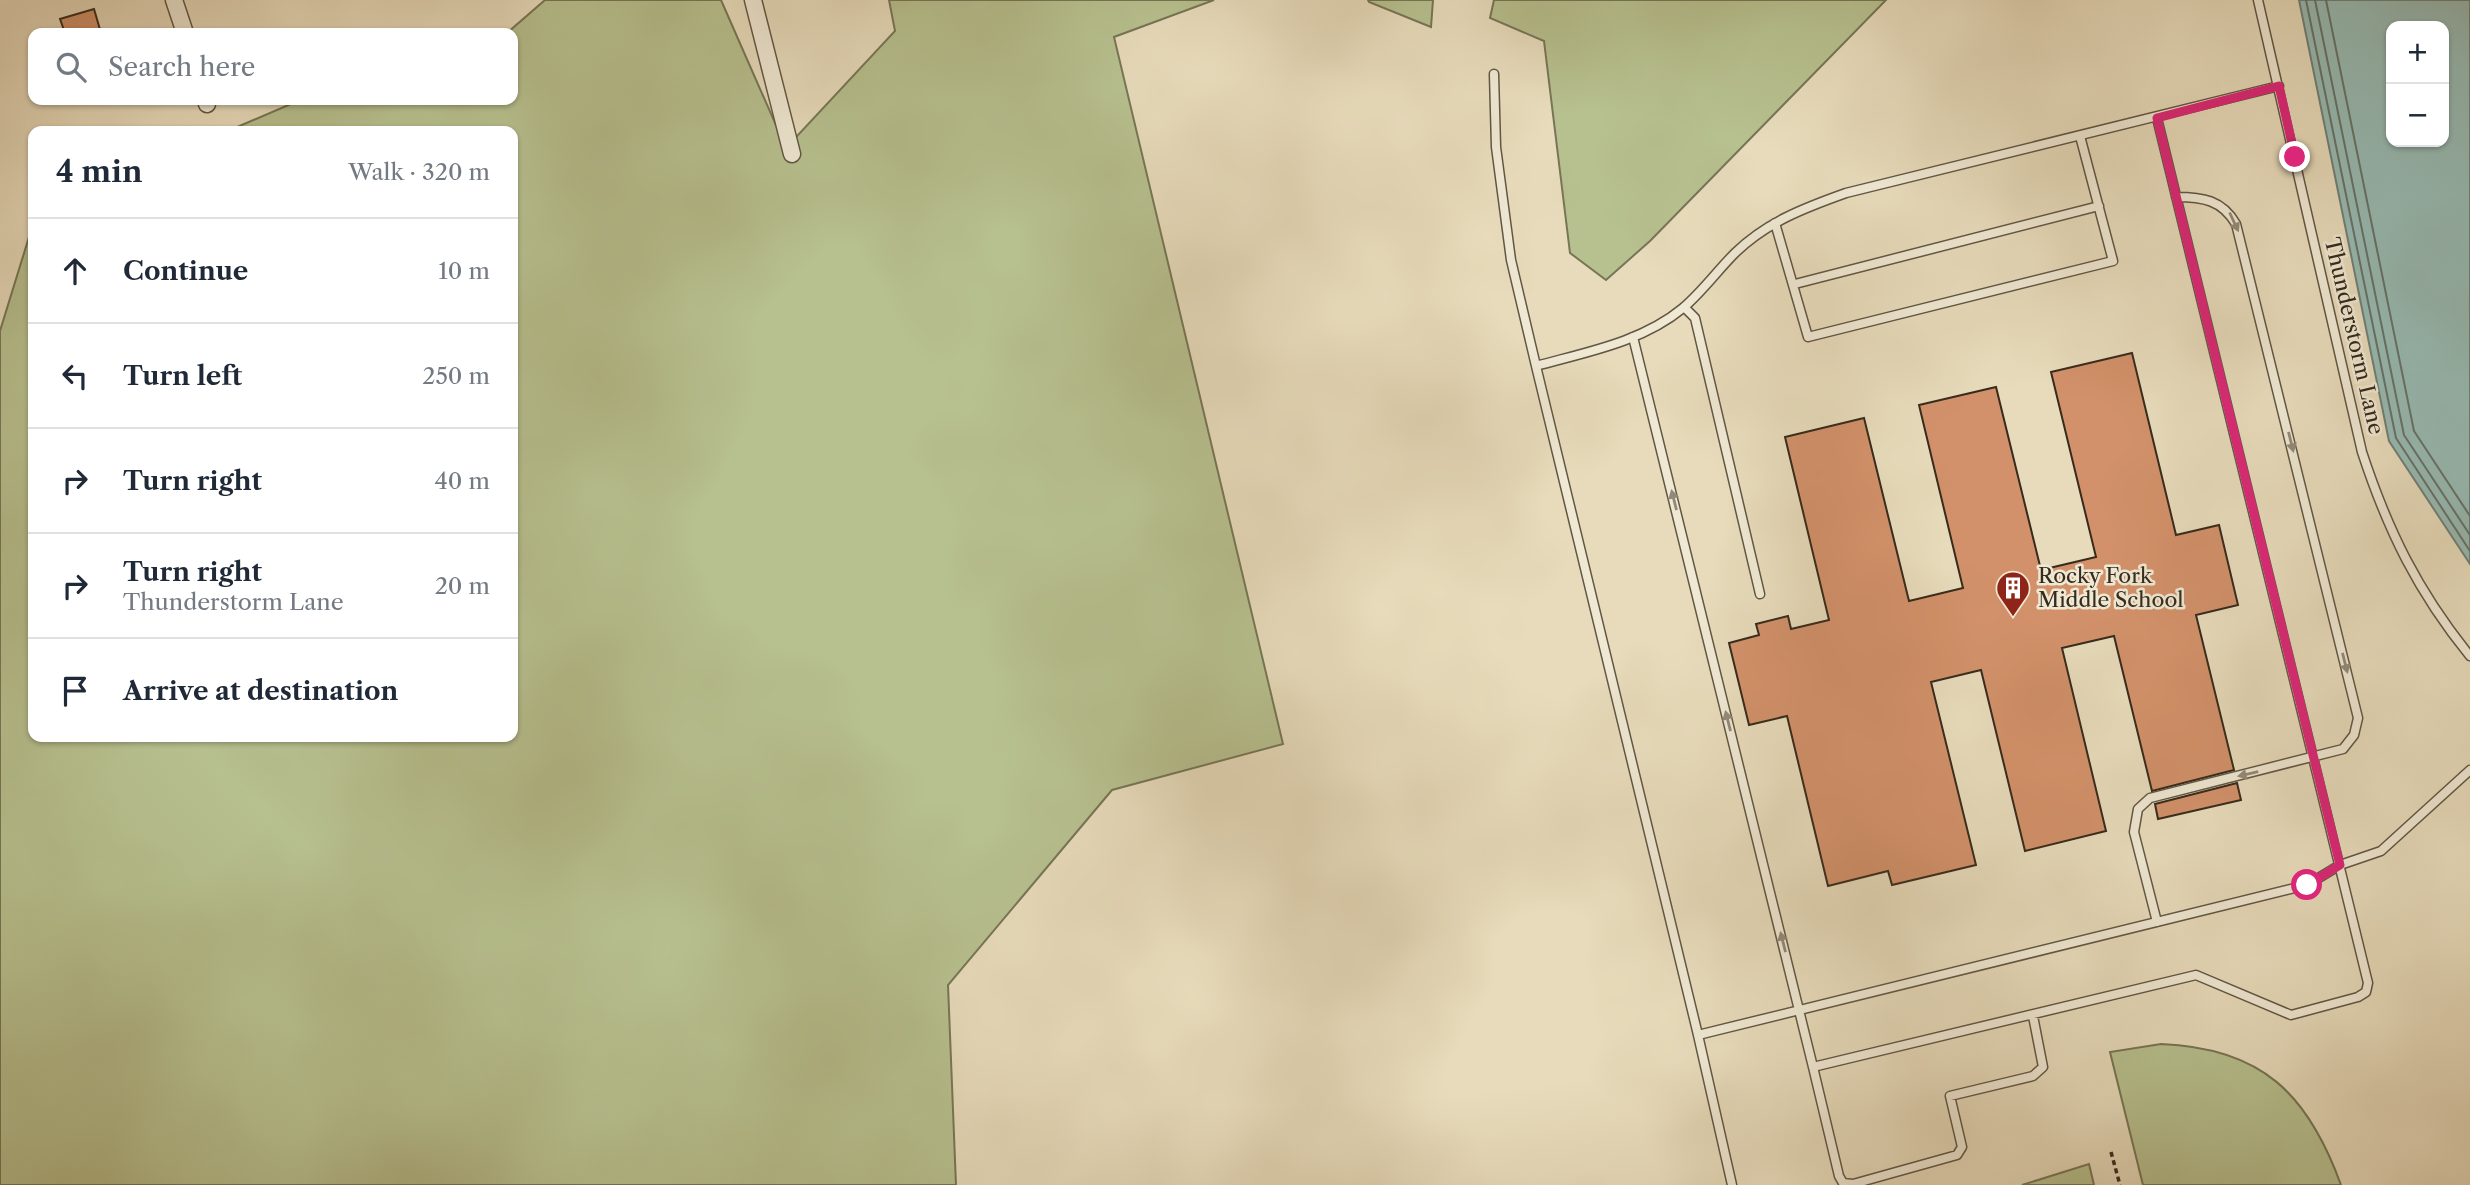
<!DOCTYPE html>
<meta charset="utf-8">
<style>
body{margin:0;font-family:"Libre Caslon Text",serif;background:#f6f6f7;color:#1f2937}
.controls{position:absolute;right:21px;top:21px;display:grid;overflow:hidden;border-radius:14px;box-shadow:0 2px 5px #0004}
.controls button{width:63px;height:63px;display:grid;place-items:center;padding:0;border:0;border-bottom:2px solid #e0e1e3;background:#fff;color:#1f2937;font:35px sans-serif}
.stop{position:absolute;width:21px;height:21px;margin:-16px;border:5px solid #db2777;border-radius:50%;background:#fff}
.stop.end{background:#db2777;border-color:#fff;box-shadow:0 2px 7px #0008}
.list{margin:0;padding:0;list-style:none}
h2{display:flex;justify-content:space-between;align-items:center;height:91px;margin:0;padding:0 28px;font-size:30px}
h2 small{font-size:23px;font-weight:400;color:#747a83}
.list li{display:grid;grid-template-columns:46px 1fr auto;gap:21px;align-items:center;box-sizing:border-box;height:105px;padding:0 28px;border-top:2px solid #e0e1e3}
.list b{display:block;font-size:26px;white-space:nowrap}
.list p{margin:0;font-size:23px;white-space:nowrap;color:#747a83}
.list em{font-size:23px;font-style:normal;color:#747a83}
.icon{flex:none;width:38px;height:38px;fill:none;stroke:currentColor;stroke-width:2;stroke-linecap:round;stroke-linejoin:round}
.map{position:relative;flex:none;width:2470px;height:1185px;overflow:hidden}
.search{position:absolute;background:#fff;box-shadow:0 2px 5px #0004;left:28px;top:28px;width:490px;height:77px;display:flex;align-items:center;gap:18px;box-sizing:border-box;padding:0 24px;border-radius:14px;color:#747a83;font-size:26px}
.panel{position:absolute;background:#fff;box-shadow:0 2px 5px #0004;left:28px;top:126px;width:490px;height:616px;border-radius:14px}
.map>svg:first-child{display:block}
.green{fill:#b7c08f;stroke:#767656;stroke-width:2}
.water{fill:#97bbb4;stroke:#708178;stroke-width:2;fill-rule:evenodd}
.lines{fill:none;stroke-linecap:round;stroke-linejoin:round}
.shore{stroke:#667368;stroke-width:2}
.building{fill:#d2916a;stroke:#362b1d;stroke-width:2}
.lane-casing{stroke:#625744;stroke-width:11}
.street-casing{stroke:#625744;stroke-width:19}
.path{stroke:#362b1d;stroke-width:3.5;stroke-dasharray:5 3.5;stroke-linecap:butt}
.lane{stroke:#efe8d3;stroke-width:8}
.street{stroke:#efe8d3;stroke-width:16}
.oneway{fill:#928a78}
.route{stroke:#db2777;stroke-width:9}
.labels{text-anchor:middle;stroke-width:5;stroke-linejoin:round;paint-order:stroke}
.street-label{font-size:21px;fill:#362b1d;stroke:#efe8d3}
.poi-label{font-size:21px;fill:#362b1d;stroke:#efe8d3;text-anchor:start}
</style>
<div class="map">
<svg width="2470" height="1185" viewBox="0 0 2470 1185">
<rect width="100%" height="100%" fill="#e7dbbb"/>
<filter id="stains"><feTurbulence type="fractalNoise" baseFrequency=".00286" numOctaves="4"/><feColorMatrix values="0 0 0 0 .2 0 0 0 0 .09 0 0 0 0 .02 0 0 0 .5 -.17"/></filter>
<radialGradient id="worn" r=".72"><stop offset=".6" stop-color="#630" stop-opacity="0"/><stop offset="1" stop-color="#630" stop-opacity=".3"/></radialGradient>
<!-- green -->
<path class="green" d="M545,0H721L786,148L895,31L889,0H1214L1114,37L1283,744L1112,790L948,985L956,1185H0V331L33,224V737H513V131H228L300,100H513V33H507Z
M1368,0H1433L1431,27L1369,2Z
M1494,0H1886L1650,241L1606,280L1570,253L1544,41L1490,18Z
M2161,1044C2262,1048 2308,1094 2341,1185H2143L2110,1052Z
M2089,1164L2094,1185H2022Z"/>
<!-- water -->
<path class="water" d="M2299,0H2470V564L2389,441ZM2391,26H2444V142H2391Z"/>
<g class="lines">
<!-- shore -->
<path class="shore" d="M2306,0L2396,438L2470,551
M2315,0L2404,435L2470,535
M2326,0L2414,431L2470,516"/>
</g>
<!-- building -->
<path class="building" d="M94,9L101,33H65L60,19Z
M2132,353L2176,535L2219,525L2238,605L2196,615L2234,770L2152,791L2114,636L2062,648L2106,831L2025,851L1981,670L1931,682L1976,865L1892,885L1888,871L1828,886L1787,716L1749,725L1729,643L1759,635L1756,624L1788,616L1791,629L1829,620L1785,437L1864,418L1909,601L1963,588L1919,405L1996,387L2041,570L2096,557L2051,372Z
M2237,783L2241,800L2158,819L2155,804Z"/>
<g class="lines">
<!-- lane casing -->
<g class="lane-casing">
<path id="lane" d="M2258,0L2362,452C2388,531 2418,592 2470,656
M1494,74L1496,147L1511,260L1536,366
M2279,86L1846,193C1804,208 1767,222 1735,253C1717,271 1702,292 1683,308C1642,342 1587,352 1536,366L1698,1035L2307,885L2340,865L2381,851L2470,770
M1775,223L1808,337L2113,261L2080,136
M1795,284L2099,206
M1684,307L1695,318L1760,594
M1633,337L1813,1067L2196,975L2291,1015L2358,997L2366,992L2368,983L2157,118
M2157,922L2134,832L2138,809L2150,798L2343,749L2354,735L2358,718L2236,224C2222,200 2203,197 2176,197
M1698,1035L1732,1185
M1813,1067L1839,1176L1843,1183L1853,1184L1957,1155L1962,1147L1950,1096L2033,1076L2043,1067L2033,1016"/>
</g>
<!-- street casing -->
<g class="street-casing">
<path id="street" d="M174,0L185,33
M753,0L792,154
M206,100L207,104"/>
</g>
<!-- path -->
<path class="path" d="M2111,1152L2120,1185"/>
<!-- lane -->
<use href="#lane" class="lane"/>
<!-- street -->
<use href="#street" class="street"/>
</g>
<!-- one-way arrows -->
<defs><path id="oneway-solid" d="M-6-.8H1V-3.2L6.5 0L1 3.2V.8H-6Z" transform="scale(1.75)"/></defs>
<g class="oneway">
<use href="#oneway-solid" transform="translate(2234 222) rotate(65)"/>
<use href="#oneway-solid" transform="translate(2291 442) rotate(76)"/>
<use href="#oneway-solid" transform="translate(1674 500) rotate(-104)"/>
<use href="#oneway-solid" transform="translate(2345 663) rotate(76)"/>
<use href="#oneway-solid" transform="translate(1728 721) rotate(-104)"/>
<use href="#oneway-solid" transform="translate(2248 774) rotate(167)"/>
<use href="#oneway-solid" transform="translate(1783 942) rotate(-104)"/>
</g>
<g class="lines">
<!-- route -->
<path class="route" d="M2295,157L2279,86L2157,118L2340,865L2307,885"/>
</g>
<!-- icons -->
<defs>
<g id="building-pin" transform="scale(1.75)"><path d="M0 17L-7.5 6A9.5 9.5 0 1 1 7.5 6Z" fill="#8f2418" stroke="#efe8d3"/><path d="M-4-6H4V6H1V3H-1V6H-4ZM-2.5-4.3h1.7v1.8h-1.7ZM.8-4.3h1.7v1.8H.8ZM-2.5-1h1.7V.8h-1.7ZM.8-1h1.7V.8H.8Z" fill="#fff"/></g>
</defs>
<g fill-rule="evenodd">
<use href="#building-pin" x="2013" y="588"/>
</g>
<g class="labels">
<!-- street labels -->
<g class="street-label">
<text transform="translate(2354 336) rotate(77)" y="7">Thunderstorm Lane</text>
</g>
<!-- poi labels -->
<g class="poi-label">
<text x="2038" y="583">Rocky Fork<tspan x="2038" dy="24">Middle School</tspan></text>
</g>
</g>
<rect width="100%" height="100%" filter="url(#stains)"/>
<rect width="100%" height="100%" fill="url(#worn)"/>
</svg>
<div class="controls">
<button>+</button>
<button>−</button>
</div>
<div class="stop" style="left:2307px;top:885px"></div>
<div class="stop end" style="left:2295px;top:157px"></div>
<div class="search"><svg class="icon" aria-label="search" viewBox="0 0 24 24"><circle cx="10" cy="10" r="6"/><path d="M15 15l6 6"/></svg>Search here</div>
<section class="panel">
<h2>4 min<small>Walk · 320 m</small></h2>
<ul class="list">
<li><svg class="icon" aria-label="ahead" viewBox="0 0 24 24"><path d="M12 20V5M6 11l6-6 6 6"/></svg><div><b>Continue</b></div><em>10 m</em></li>
<li><svg class="icon" aria-label="left" viewBox="0 0 24 24"><path d="M17 20v-9H6M10 6l-5 5 5 5"/></svg><div><b>Turn left</b></div><em>250 m</em></li>
<li><svg class="icon" aria-label="right" viewBox="0 0 24 24"><path d="M7 20v-9h11M14 6l5 5-5 5"/></svg><div><b>Turn right</b></div><em>40 m</em></li>
<li><svg class="icon" aria-label="right" viewBox="0 0 24 24"><path d="M7 20v-9h11M14 6l5 5-5 5"/></svg><div><b>Turn right</b><p>Thunderstorm Lane</p></div><em>20 m</em></li>
<li><svg class="icon" aria-label="arrive" viewBox="0 0 24 24"><path d="M6 21V4h12l-3 4 3 4H6"/></svg><div><b>Arrive at destination</b></div></li>
</ul>
</section>
</div>
